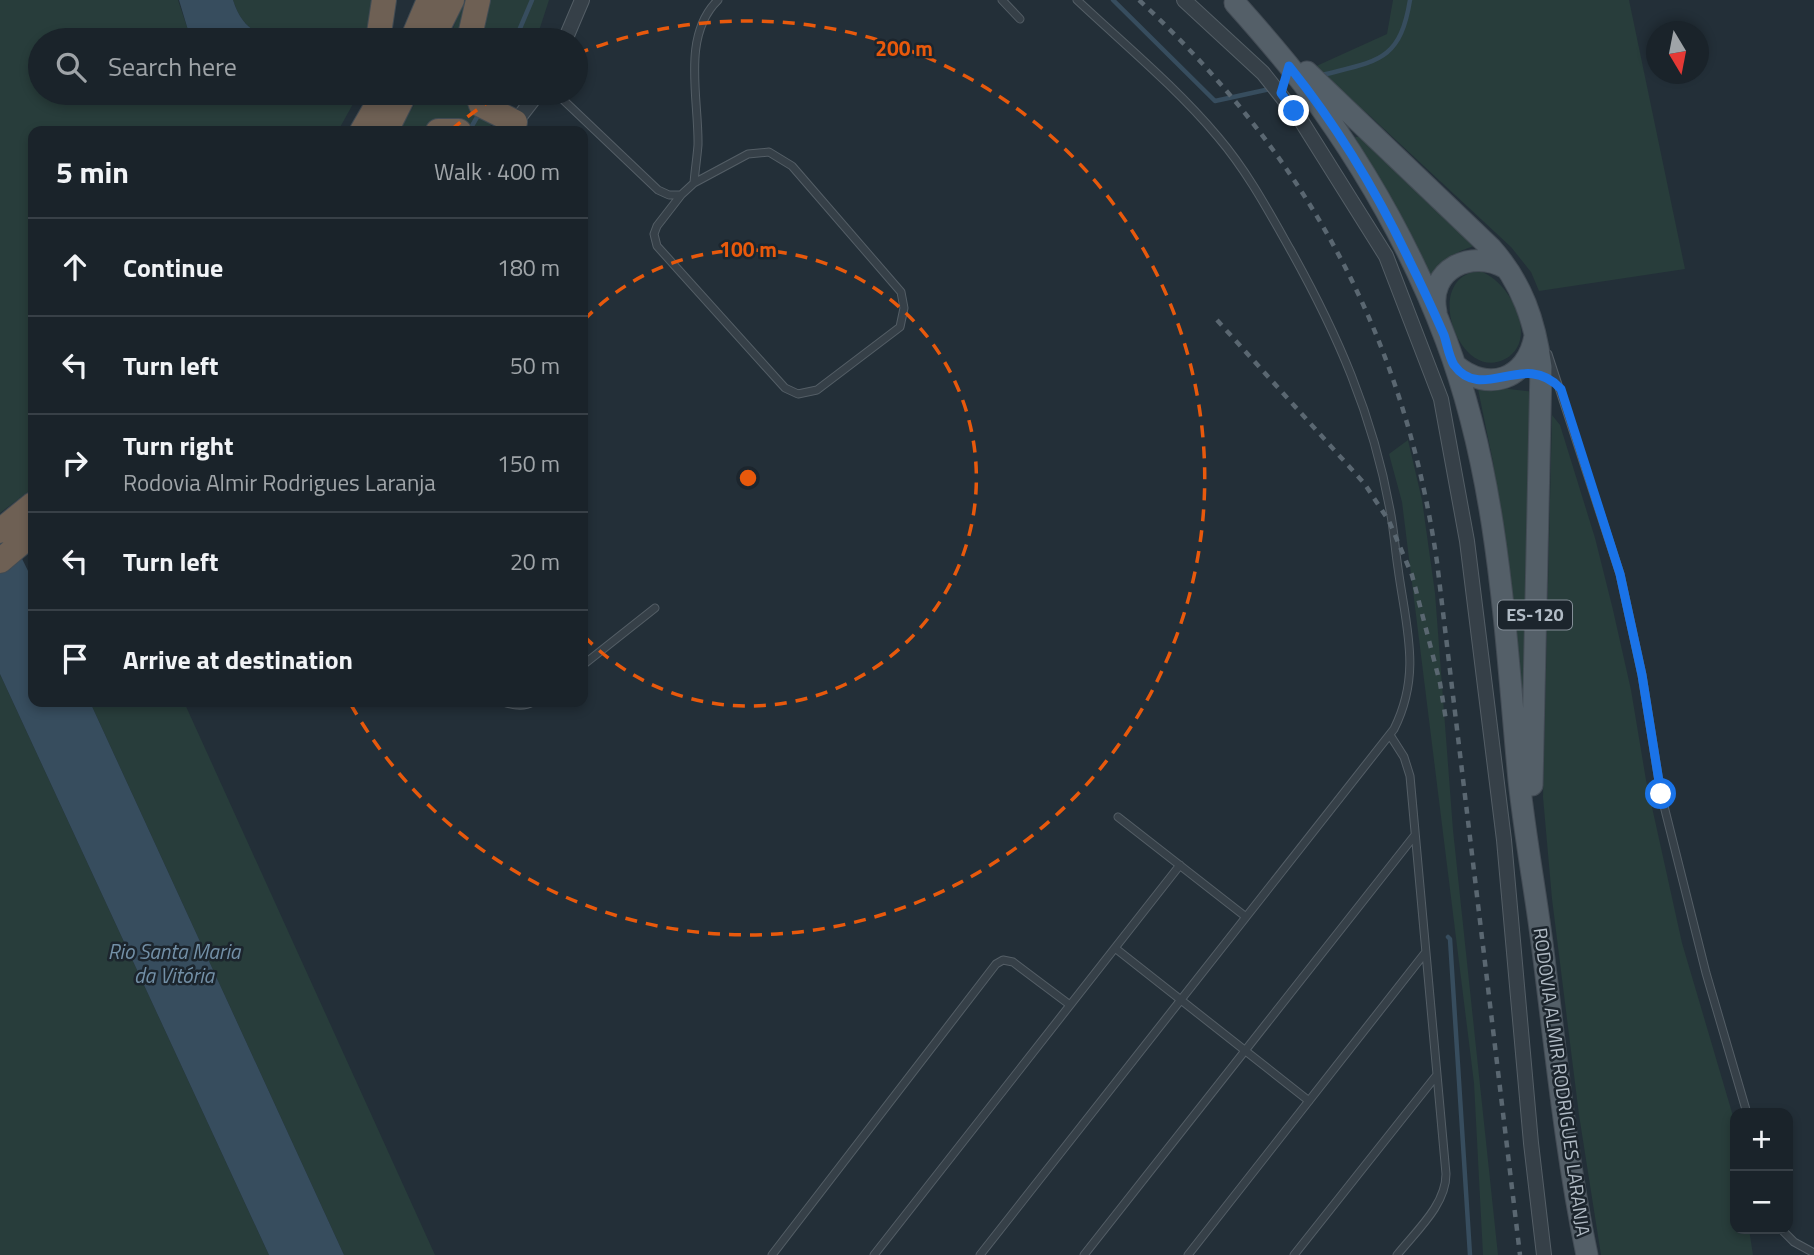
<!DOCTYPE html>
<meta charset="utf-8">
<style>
body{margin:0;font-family:"Titillium Web",sans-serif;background:#272f36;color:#f1f3f6}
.controls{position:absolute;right:21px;bottom:21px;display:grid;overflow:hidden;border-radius:14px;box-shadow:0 4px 10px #0003}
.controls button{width:63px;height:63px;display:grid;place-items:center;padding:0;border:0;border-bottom:2px solid #384047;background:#1a232a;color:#f1f3f6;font:35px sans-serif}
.compass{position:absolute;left:1646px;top:21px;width:63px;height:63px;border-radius:50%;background:#1a232a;box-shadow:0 4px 10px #0003;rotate:170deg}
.stop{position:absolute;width:21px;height:21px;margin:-16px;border:5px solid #1a73e8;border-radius:50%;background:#fff}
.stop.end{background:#1a73e8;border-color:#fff;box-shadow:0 2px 7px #0008}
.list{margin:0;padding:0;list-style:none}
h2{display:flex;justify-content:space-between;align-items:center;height:91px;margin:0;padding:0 28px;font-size:30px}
h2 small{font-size:23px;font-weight:400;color:#9fa4a8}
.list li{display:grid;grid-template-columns:46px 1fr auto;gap:21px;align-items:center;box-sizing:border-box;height:98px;padding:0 28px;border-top:2px solid #384047}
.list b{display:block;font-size:26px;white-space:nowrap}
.list p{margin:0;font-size:23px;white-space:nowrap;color:#9fa4a8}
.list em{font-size:23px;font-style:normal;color:#9fa4a8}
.icon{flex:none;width:38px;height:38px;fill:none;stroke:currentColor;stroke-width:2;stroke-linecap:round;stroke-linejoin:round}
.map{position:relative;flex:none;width:1814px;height:1255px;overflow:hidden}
.search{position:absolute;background:#1a232a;box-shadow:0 4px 10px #0003;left:28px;top:28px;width:560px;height:77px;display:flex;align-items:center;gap:18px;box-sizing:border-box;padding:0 24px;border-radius:38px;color:#9fa4a8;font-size:26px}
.panel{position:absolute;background:#1a232a;box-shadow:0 4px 10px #0003;left:28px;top:126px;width:560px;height:581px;border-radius:14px}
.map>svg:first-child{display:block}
.green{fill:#283d3b}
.water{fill:#374d5e}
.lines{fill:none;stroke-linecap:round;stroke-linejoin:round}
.stream{stroke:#374d5e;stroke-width:4.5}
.lane-casing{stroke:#545e66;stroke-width:9}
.street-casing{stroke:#545e66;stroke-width:16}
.primary-casing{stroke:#434c55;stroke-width:23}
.highway-casing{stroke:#414b53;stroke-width:26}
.lane{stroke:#364048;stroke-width:7}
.street{stroke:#364048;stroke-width:14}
.primary{stroke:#545f68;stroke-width:21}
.highway{stroke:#6e6054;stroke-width:24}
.rail{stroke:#5a6771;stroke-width:4.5;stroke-dasharray:7 7;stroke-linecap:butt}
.route{stroke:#1a73e8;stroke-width:9}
.ring{fill:none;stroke:#e8590c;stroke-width:3.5;stroke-dasharray:12 9}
.labels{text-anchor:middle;stroke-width:5;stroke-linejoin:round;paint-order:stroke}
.shield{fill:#1c252d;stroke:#848e97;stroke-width:2}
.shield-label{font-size:18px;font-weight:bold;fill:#b1bbc5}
.street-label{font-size:19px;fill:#b1bbc5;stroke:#1c252d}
.water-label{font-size:21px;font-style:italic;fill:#7390a7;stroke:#1c252d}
.centre{fill:#e8590c;stroke:#1c252d;stroke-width:3.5}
.ring-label{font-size:21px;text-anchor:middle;font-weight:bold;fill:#e8590c;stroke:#1c252d;stroke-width:5;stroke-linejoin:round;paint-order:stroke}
</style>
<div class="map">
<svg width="1814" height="1255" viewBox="0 0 1814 1255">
<rect width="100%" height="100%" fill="#232f38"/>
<!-- green -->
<path class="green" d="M0,0H178L188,30L196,40H40V93H359L338,131H33V488L0,513Z
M233,0H379L375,40H316L317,33C279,39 247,44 233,0Z
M465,0H549L536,40H448Z
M1393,0H1629L1685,269L1539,291L1531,272L1511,247L1369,115L1312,68L1387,34Z
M421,93H517L486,131H399Z
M1355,137H1360L1475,242L1474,246C1452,253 1441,262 1428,280Z
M1479,271C1509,279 1541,340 1505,359C1459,384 1421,277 1479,271Z
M1492,387L1535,392L1524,696L1519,697L1503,529L1493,462L1478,389Z
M1552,415L1560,425L1595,538L1613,610L1631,690L1646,780L1682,943L1733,1116L1735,1131V1229H1749L1753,1255H1601L1579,1115L1552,899L1543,797Z
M1408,440L1422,500L1435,593L1453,830L1498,1255H1483L1474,1083L1402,502L1389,454Z
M0,674L269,1255H0Z
M90,702H184L435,1255H344Z"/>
<!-- water -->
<path class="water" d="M179,0H233C247,44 279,39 317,33L316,40H196L188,30Z
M0,514L33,581V702H90L344,1255H269L0,674Z"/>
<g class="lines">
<!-- stream -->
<path class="stream" d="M1113,0L1215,101L1270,89
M515,40L532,0
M1322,75C1377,61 1400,62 1410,0
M469,131L480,112
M1448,937L1450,939L1470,1255"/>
<!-- lane casing -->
<g class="lane-casing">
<path id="lane" d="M1002,0L1020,19
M556,93L658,190L669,195H681L694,183C695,170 697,158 698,145C699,99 681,36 718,0
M681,195L657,226L654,234L657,246L785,388L798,394L817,390L900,327L904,308L901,292L792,166L769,152L748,154L694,183
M1548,354L1620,574L1642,675L1661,794L1706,973L1747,1113
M583,665L655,608
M503,702C512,705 524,707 533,702
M1390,735L1404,757L1410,776L1446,1174C1446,1205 1416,1231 1397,1255
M1118,817L1246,917
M1115,948L1309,1101
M1781,1229L1794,1242L1814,1253
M772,1255L996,964L1003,960L1013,962L1070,1005
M874,1255L1180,865
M980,1255L1394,729C1422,673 1406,628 1398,568C1395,549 1394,530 1390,510C1373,415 1337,333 1290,249C1268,210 1247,171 1218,137C1176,87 1125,45 1077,0
M1084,1255L1415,835
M1188,1255L1425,953
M1294,1255L1436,1076"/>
</g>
<!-- street casing -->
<g class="street-casing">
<path id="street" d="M1184,0L1263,73L1302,122L1386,256L1441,399L1467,541L1504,840L1531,1143L1544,1255
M565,40L582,0
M511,128L538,93"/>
</g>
<!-- primary casing -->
<g class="primary-casing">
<path id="primary" d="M1235,3C1260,31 1285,60 1308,90C1364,166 1413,252 1446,340C1499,480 1505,632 1519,780C1525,837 1536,894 1543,951C1556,1053 1566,1155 1587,1255
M1307,72L1491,248C1522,283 1535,321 1541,367L1532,785
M1436,312C1427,269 1472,248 1506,268
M1455,365C1488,393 1527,380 1535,336"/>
</g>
<!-- highway casing -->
<g class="highway-casing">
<path id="highway" d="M378,40L384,0
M412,40L429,0
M432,40L452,0
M469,40L478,0
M477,93L481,105L515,122
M362,131L384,93
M386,131L405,93
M438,131H459
M0,531L33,504
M0,561L33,533"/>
</g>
<!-- lane -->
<use href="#lane" class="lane"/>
<!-- street -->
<use href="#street" class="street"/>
<!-- primary -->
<use href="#primary" class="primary"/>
<!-- highway -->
<use href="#highway" class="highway"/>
<!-- rail -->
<path class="rail" d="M1139,0C1306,155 1404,335 1437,562L1520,1255
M1217,320L1364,483L1389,521L1412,575L1440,683L1446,720"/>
</g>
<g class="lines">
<!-- route -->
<path class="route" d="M1294,111L1281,93L1289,66C1338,127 1377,192 1410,262C1422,286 1433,310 1444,335C1447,344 1449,357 1454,365C1482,404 1524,349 1561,389L1620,574L1642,675L1661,794"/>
</g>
<!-- distance rings -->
<g class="ring">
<path d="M584 320A228 228 0 1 1 584 636"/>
<path d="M451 130A457 457 0 0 1 499 95M577 54A457 457 0 1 1 350 703"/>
</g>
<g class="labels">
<!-- shield labels -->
<rect class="shield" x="1498" y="600.5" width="74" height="29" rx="5"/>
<g class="shield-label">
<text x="1535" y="621">ES-120</text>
</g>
<!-- street labels -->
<g class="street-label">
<text transform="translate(1562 1082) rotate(82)" y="7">RODOVIA ALMIR RODRIGUES LARANJA</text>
</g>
<!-- water labels -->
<g class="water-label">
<text x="174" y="959">Rio Santa Maria<tspan x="174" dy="24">da Vitória</tspan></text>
</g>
</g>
<circle cx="748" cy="478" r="10" class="centre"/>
<g class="ring-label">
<text x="904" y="56">200 m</text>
<text x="748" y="257">100 m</text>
</g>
</svg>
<div class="controls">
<button>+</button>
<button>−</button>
</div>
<svg class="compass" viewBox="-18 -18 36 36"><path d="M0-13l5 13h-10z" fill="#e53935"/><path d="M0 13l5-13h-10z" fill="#9fa4a8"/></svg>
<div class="stop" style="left:1661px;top:794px"></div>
<div class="stop end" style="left:1294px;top:111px"></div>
<div class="search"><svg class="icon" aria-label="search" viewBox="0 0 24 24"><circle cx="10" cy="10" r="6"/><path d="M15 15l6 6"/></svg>Search here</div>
<section class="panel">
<h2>5 min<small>Walk · 400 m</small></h2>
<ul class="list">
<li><svg class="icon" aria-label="ahead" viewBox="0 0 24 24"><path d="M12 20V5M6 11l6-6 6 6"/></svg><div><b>Continue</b></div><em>180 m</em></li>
<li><svg class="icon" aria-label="left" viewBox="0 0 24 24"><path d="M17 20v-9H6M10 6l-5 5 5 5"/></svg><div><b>Turn left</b></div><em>50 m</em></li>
<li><svg class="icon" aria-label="right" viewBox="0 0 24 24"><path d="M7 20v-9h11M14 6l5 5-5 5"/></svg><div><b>Turn right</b><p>Rodovia Almir Rodrigues Laranja</p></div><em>150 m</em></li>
<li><svg class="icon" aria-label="left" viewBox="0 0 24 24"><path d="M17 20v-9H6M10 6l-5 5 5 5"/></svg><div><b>Turn left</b></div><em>20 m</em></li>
<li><svg class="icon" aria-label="arrive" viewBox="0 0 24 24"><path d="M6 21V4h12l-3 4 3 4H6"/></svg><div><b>Arrive at destination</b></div></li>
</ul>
</section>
</div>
